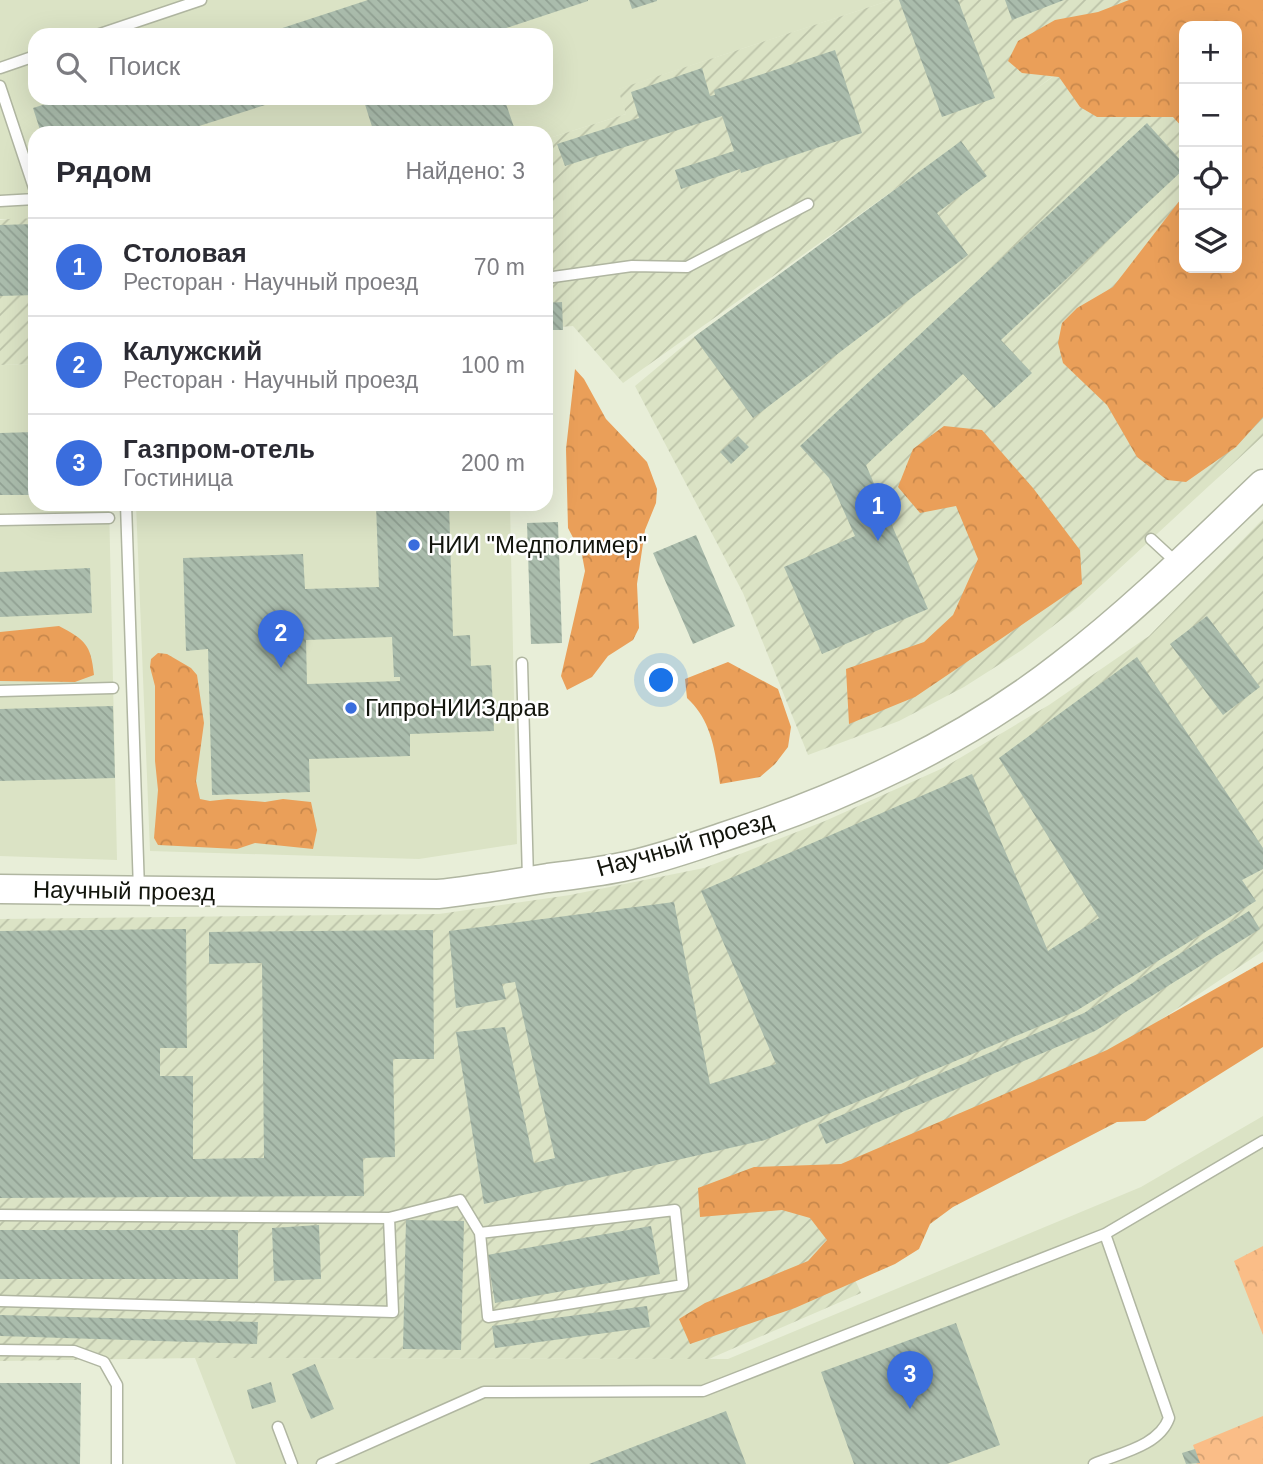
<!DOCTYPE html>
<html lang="ru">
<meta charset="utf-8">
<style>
body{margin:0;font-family:Arial,sans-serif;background:#f2f2f3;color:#2b2b33}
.controls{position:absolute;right:21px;top:21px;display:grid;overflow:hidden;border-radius:14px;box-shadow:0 7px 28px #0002}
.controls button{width:63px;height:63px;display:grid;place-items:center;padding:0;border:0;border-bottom:2px solid #e1e1e2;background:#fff;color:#2b2b33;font:35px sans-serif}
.you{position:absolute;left:662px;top:681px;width:24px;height:24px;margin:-18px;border:5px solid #fff;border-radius:50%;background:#1a73e8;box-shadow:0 0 0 10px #1a73e833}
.badge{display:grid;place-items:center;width:46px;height:46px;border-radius:50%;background:#3a6ddd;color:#fff;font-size:23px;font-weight:700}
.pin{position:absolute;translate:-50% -58px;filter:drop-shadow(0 2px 4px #0008)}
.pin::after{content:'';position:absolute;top:37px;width:24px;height:21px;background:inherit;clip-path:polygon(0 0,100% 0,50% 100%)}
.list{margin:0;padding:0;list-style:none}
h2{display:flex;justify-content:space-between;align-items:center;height:91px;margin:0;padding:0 28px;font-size:30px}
h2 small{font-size:23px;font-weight:400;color:#7c7c81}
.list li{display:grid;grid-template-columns:46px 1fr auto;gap:21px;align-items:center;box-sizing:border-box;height:98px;padding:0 28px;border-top:2px solid #e1e1e2}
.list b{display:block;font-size:26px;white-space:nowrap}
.list p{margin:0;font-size:23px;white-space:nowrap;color:#7c7c81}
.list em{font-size:23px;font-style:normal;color:#7c7c81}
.icon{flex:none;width:38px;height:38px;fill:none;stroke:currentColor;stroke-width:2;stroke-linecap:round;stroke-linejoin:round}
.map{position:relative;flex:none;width:1263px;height:1464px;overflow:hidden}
.search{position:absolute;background:#fff;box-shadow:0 7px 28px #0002;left:28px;top:28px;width:525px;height:77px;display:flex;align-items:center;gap:18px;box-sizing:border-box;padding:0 24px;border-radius:21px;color:#7c7c81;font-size:26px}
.panel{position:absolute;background:#fff;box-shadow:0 7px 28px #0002;left:28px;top:126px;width:525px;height:385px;border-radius:21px}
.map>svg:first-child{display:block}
.built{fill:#dbe3c5;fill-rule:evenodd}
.industrial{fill:url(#industrial-furrows);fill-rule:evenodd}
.forest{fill:url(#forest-crowns)}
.park{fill:url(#park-crowns)}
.building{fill:url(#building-back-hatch);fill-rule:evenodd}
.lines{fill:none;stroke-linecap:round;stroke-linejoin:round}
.lane-casing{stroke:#b0b6a1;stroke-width:13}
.secondary-casing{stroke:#b0b6a1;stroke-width:31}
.lane{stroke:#fff;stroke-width:10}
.secondary{stroke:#fff;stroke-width:28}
.poi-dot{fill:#3a6ddd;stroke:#fff;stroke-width:2.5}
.labels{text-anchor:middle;stroke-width:5;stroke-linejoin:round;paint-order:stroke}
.poi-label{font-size:24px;fill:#12140c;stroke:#fff;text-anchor:start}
.street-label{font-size:24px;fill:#12140c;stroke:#fff}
</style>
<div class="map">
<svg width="1263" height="1464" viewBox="0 0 1263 1464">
<defs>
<pattern id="industrial-furrows" width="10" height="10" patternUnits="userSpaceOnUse" patternTransform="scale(1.75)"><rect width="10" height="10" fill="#dbe3c5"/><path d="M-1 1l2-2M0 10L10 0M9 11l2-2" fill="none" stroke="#bbc2a8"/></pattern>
<pattern id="forest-crowns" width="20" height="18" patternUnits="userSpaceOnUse" patternTransform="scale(1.75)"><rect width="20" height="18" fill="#ea9f59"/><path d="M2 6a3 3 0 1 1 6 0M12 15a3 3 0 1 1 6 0" fill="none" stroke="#c8884c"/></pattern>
<pattern id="park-crowns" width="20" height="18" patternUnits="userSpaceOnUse" patternTransform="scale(1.75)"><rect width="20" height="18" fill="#fabd87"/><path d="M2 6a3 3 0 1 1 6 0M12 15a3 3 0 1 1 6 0" fill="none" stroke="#d5a273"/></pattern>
<pattern id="building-back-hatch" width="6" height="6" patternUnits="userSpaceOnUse" patternTransform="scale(1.75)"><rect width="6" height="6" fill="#aabcac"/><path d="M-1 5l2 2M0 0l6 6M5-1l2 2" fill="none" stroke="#91a193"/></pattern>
</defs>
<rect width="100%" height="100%" fill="#e8eed8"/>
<!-- built -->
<path class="built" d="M0,0H891L619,89L626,114L546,139V133H35V219H0ZM35,35H546V98H35Z
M35,364V504H109L117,860L0,856V365Z
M136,504H510L517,844L419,859L150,851Z
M1263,1116V1464H236L195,1358L728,1359L1141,1187Z"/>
<!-- industrial -->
<path class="industrial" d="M891,0H1157L1022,99L1160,0H1263V436L1079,606L1022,650L964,687L899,721L808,755L743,593L635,386L694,337L922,170L623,383L573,326L546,328V139L626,114L618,89ZM1184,26H1237V268H1184Z
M18,218L35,219V364L0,365V220Z
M1263,519V951L1086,1070L810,1180L861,1293L709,1359L195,1358L0,1361V919L439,914L570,895L704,868L825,821L943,768L1049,705L1149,636Z"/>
<!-- forest -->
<path class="forest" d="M1129,0H1263V417L1236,447L1186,482L1167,480L1137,457L1107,405L1063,363L1058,343L1062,323L1077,308L1113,287L1184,195V268H1237V26H1184V129L1173,117H1097L1080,107L1059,77L1022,73L1008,61L1018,41L1055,20L1098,12Z
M575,369L584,379L606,419L647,462L657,489L656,503L645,530L637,584L639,628L633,640L608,656L592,677L567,690L561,676L585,571L582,555L568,528L566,449Z
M944,426L982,430L1033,488L1080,550L1082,584L915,697L849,724L846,669L924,642L953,615L978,559L956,506L920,513L898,487L913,449Z
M59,626C85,640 91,644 94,675L75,682L0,681V632Z
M158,653L167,654L191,668L197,675L204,723L196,781L200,799L210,801L228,799L265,802L283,799L311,802L317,830L313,849L255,843L237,849L158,845L154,838L158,790L155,761V686L150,667L151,659Z
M728,662L778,689L791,727L788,747L775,764L760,777L720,784C715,751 712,721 687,698L685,679Z
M1263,962V1047L1145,1121L1117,1122L953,1207L930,1224L919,1249L895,1264L795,1308L690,1344L679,1319L705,1303L808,1261L827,1240L810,1218L782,1210L700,1217L698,1188L754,1167L841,1164L1107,1050Z"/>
<!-- park -->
<path class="park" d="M1263,1246V1335L1234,1261Z
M1263,1416V1464H1196L1199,1462L1193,1445Z"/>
<!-- building -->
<path class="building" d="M368,0H588V1L485,35H261Z
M629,0H657V1L632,9Z
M899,0H958L995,98L942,117Z
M1005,0H1064L1012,20Z
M835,50L862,133L741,173L740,169L681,189L675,170L734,151L722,116L565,166L557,144L639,118L631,92L702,68L710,96L715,95L714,90Z
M65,98H284V99L177,133H41L33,108Z
M363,98H504L516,133H374Z
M1147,123L1184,164V169L1001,340L1032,373L994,408L963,374L866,465L928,609L822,654L784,567L855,536L829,478L800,446Z
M961,141L987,176L937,213L968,255L753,418L694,337Z
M35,224V295L0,296V225Z
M562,302L563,330H546V303Z
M35,432V495H0V433Z
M738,436L749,447L731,464L720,452Z
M376,504H449L453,636L470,635L471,666L491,665L494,731L410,734V756L309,759L310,792L212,795L208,649L186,651L183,558L303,554L305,589L379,587ZM392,637L394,677H400V681L307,684L306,640Z
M558,522L562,643L531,644L527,523Z
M696,535L735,626L693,644L653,553Z
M90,568L92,613L0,617V572Z
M1207,616L1260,687L1223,715L1170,644Z
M1137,657L1263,848V869L1242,880L1256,901L1076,1011L765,1140L484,1204L456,1032L505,1027L534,1163L555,1158L515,982L502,984L506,999L456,1008L449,931L674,902L710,1084L776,1064L701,891L972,774L1048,951L1099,918L999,758Z
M113,706L115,778L0,781V709Z
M1249,911L1260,929L1095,1031L826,1144L818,1125L1084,1013Z
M186,929L187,1048H160V1076H193V1159L264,1158L262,963L209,964V932L433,930L434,1059H393L395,1157L363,1158L364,1196L0,1198V931Z
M406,1220L464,1221L461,1350L403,1349Z
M319,1225L321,1279L274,1281L272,1228Z
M651,1226L660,1274L495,1303L487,1255Z
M0,1230H238V1279H0Z
M647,1306L650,1327L495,1348L492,1326Z
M0,1315L258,1322L257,1344L0,1336Z
M956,1323L1000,1445L947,1464H854L821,1372Z
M315,1364L334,1409L311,1419L292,1374Z
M271,1382L276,1402L252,1409L247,1390Z
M0,1383H81L80,1464H0Z
M726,1411L746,1464H589Z
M1195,1449L1200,1463L1186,1464L1182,1453Z"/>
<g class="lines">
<!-- lane casing -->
<g class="lane-casing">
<path id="lane" d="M97,35L201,0
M0,68L35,56
M0,86L35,191
M0,201L35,199
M546,278L632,266L687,267L808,204
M126,504L139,890
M0,520L109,518
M1151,539L1177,563
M522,663L528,879
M0,691L113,688
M0,1215L389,1218L460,1200L480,1233L488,1317L683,1285L675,1210L480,1233
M0,1301L393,1312L389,1218
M0,1350L74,1351L104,1362L117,1385V1464
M278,1427L292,1464
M322,1464L484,1392L703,1391L1105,1234L1263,1141
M1094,1464C1120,1453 1159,1446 1169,1418L1105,1234"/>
</g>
<!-- secondary casing -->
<g class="secondary-casing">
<path id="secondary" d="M0,889L438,894C475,890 511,884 548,878C573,875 598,872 622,867C656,860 690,848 723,837C845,797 961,744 1062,665C1134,610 1198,546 1263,484"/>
</g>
<!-- lane -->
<use href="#lane" class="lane"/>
<!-- secondary -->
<use href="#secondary" class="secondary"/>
</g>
<!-- markers -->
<g class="poi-dot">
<circle cx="414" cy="545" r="7"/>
<circle cx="351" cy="708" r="7"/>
</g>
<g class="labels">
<!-- poi labels -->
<g class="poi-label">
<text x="428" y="553">НИИ "Медполимер"</text>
<text x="365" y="716">ГипроНИИЗдрав</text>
</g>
<!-- street labels -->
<g class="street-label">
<text transform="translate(685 844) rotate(-16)" y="8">Научный проезд</text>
<text transform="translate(124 891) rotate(1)" y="8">Научный проезд</text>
</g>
</g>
</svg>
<div class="controls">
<button>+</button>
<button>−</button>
<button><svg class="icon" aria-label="locate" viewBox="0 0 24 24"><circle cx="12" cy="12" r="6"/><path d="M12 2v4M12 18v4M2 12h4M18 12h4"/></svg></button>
<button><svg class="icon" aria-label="layers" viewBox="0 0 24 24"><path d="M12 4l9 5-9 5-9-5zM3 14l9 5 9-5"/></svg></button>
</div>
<div class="you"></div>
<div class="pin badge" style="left:878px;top:541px">1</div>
<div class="pin badge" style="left:281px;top:668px">2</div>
<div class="pin badge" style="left:910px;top:1409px">3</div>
<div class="search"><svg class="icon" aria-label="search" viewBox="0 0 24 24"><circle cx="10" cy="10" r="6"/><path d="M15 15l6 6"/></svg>Поиск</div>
<section class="panel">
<h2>Рядом<small>Найдено: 3</small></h2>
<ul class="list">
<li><span class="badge">1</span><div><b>Столовая</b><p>Ресторан · Научный проезд</p></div><em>70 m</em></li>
<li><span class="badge">2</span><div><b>Калужский</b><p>Ресторан · Научный проезд</p></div><em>100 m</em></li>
<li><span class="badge">3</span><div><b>Газпром-отель</b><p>Гостиница</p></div><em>200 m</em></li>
</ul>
</section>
</div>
